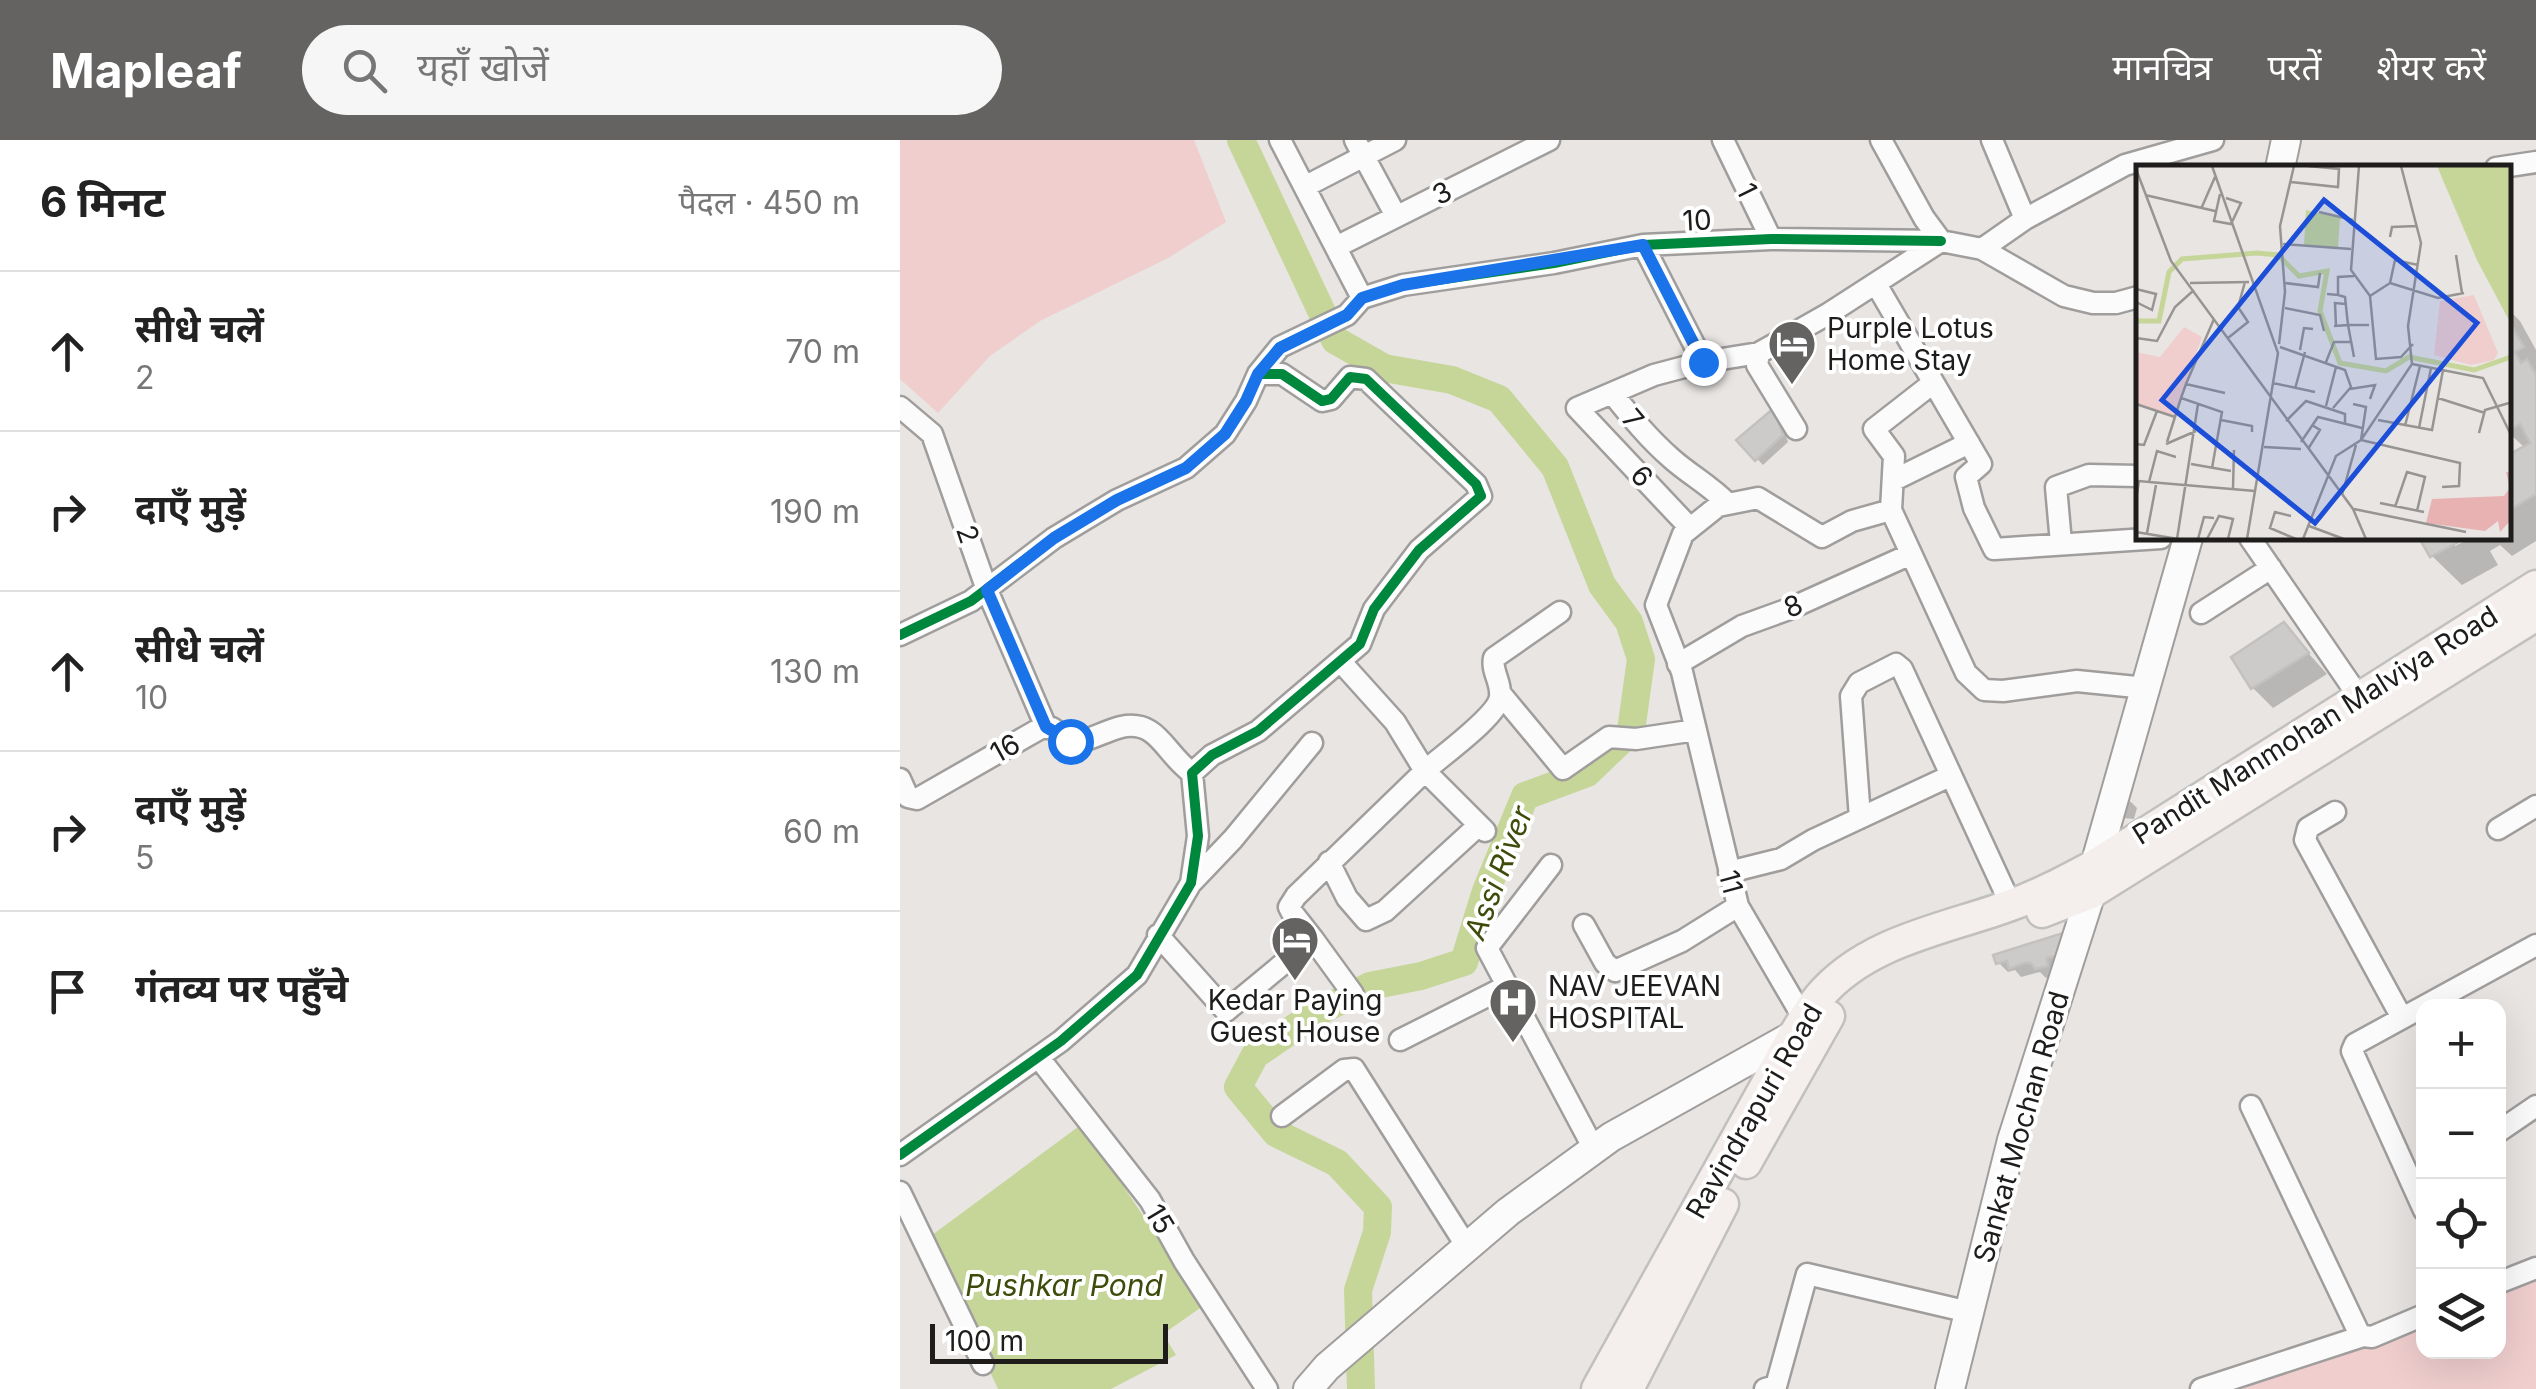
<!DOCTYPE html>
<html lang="hi">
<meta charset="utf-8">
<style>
body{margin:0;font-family:Inter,"Noto Sans Devanagari",sans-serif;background:#f6f6f6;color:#222}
.controls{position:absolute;right:30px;bottom:30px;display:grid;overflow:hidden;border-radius:20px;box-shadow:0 10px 40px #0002}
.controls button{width:90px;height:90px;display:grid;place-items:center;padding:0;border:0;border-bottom:2px solid #e0e0e0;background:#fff;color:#222;font:50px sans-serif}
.scale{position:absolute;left:30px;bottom:25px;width:238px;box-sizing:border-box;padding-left:10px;border:5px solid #1e1d1c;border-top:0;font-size:28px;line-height:35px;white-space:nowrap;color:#1e1d1c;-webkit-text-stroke:8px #fff;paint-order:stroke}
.stop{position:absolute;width:30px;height:30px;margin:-22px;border:8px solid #1a73e8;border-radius:50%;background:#fff}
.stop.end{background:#1a73e8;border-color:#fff;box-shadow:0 2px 10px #0008}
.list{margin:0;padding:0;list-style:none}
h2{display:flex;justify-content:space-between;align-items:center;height:130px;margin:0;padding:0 40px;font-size:42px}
h2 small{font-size:32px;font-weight:400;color:#767676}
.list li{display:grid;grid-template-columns:65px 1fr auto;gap:30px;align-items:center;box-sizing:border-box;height:160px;padding:0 40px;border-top:2px solid #e0e0e0}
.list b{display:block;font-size:38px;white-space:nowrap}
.list p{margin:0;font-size:32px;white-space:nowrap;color:#767676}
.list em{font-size:32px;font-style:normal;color:#767676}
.icon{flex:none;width:55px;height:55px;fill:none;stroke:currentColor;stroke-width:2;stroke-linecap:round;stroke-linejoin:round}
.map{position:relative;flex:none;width:1636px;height:1249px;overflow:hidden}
header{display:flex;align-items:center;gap:60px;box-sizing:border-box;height:140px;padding:0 50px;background:#656362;color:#fff}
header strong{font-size:48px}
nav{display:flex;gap:55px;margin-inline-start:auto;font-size:35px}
.search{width:700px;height:90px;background:#f6f6f6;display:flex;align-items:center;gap:25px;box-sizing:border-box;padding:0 35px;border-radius:55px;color:#767676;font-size:38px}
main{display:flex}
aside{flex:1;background:#fff}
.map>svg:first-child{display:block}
.green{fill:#f0cece}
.water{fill:#c6d698}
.shadow{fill:#0003}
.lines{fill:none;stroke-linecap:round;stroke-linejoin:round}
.river{stroke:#c6d698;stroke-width:28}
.building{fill:#cccbc9;stroke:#c3c1c0;stroke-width:2.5}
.street-casing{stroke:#a09e9d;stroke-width:25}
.secondary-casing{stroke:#a09e9d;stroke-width:32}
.primary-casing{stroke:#c1c0bf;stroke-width:35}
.street{stroke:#fcfbfb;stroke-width:20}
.secondary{stroke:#fcfbfb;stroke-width:28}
.primary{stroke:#f4eeec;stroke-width:30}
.cycleway-casing{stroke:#fff;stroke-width:16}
.cycleway{stroke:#00873e;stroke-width:10}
.route{stroke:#1a73e8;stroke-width:12}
.labels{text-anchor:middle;stroke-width:8;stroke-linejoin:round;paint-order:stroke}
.street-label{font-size:28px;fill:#1e1d1c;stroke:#fff}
.poi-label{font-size:28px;fill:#1e1d1c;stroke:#fff;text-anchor:start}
.water-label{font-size:30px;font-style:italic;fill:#3e4c0b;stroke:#fff}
.inset-river{fill:none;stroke:#c6d698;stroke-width:5}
.inset-road{fill:none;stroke:#979593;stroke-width:2.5}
.view{fill:#1d4ed8;fill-opacity:0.15;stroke:#1d4ed8;stroke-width:5}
.inset-edge{fill:none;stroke:#1e1d1c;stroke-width:5}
</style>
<header>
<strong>Mapleaf</strong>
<div class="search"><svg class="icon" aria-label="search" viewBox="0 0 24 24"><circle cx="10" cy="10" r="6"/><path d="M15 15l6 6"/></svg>यहाँ खोजें</div>
<nav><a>मानचित्र</a><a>परतें</a><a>शेयर करें</a></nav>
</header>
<main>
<aside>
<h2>6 मिनट<small>पैदल · 450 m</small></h2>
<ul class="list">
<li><svg class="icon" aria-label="ahead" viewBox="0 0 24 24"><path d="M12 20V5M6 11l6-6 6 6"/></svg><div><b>सीधे चलें</b><p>2</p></div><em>70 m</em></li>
<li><svg class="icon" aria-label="right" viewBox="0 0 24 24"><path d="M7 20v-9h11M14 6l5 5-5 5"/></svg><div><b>दाएँ मुड़ें</b></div><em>190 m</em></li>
<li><svg class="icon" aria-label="ahead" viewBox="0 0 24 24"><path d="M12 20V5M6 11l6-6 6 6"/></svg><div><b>सीधे चलें</b><p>10</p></div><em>130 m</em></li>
<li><svg class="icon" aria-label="right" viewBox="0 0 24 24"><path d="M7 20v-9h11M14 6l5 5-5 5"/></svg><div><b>दाएँ मुड़ें</b><p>5</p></div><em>60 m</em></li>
<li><svg class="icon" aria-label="arrive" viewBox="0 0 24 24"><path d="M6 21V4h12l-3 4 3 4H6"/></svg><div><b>गंतव्य पर पहुँचे</b></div></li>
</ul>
</aside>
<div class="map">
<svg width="1636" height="1249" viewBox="0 0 1636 1249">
<rect width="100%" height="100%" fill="#e8e5e3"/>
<!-- green -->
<path class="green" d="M0,0H294L326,82L268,118L140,181L90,216L38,273L0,239Z
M1636,1140V1249H1318L1523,1181L1524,1212H1598L1599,1156Z"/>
<!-- water -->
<path class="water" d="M182,984L303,1166L263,1194L276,1215L211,1249H98L28,1098Z"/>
<!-- shadow -->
<path class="shadow" d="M1608,169L1620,181L1636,210V401L1612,416L1600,405L1590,411L1598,425L1562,445L1532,416L1522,398H1561L1555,400V406L1571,398H1608V317L1625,308L1608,292Z
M874,272L879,277L888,302L863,325L839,300Z
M1383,485L1427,534L1373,568L1353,548Z
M1203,655L1231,662L1237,668L1234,679L1202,676L1196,670Z
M1172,805L1156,835L1146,838L1140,832L1121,837L1115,830L1108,832L1098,822Z"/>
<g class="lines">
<!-- river -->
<path class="river" d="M341,0L435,200L484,228L552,240L599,259L655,327L702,445L729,482L741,519L731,591L687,633L625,656L586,751L564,822L521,836L470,846L416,873L355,915L338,947L376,993L437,1023L478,1067L477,1092L458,1150L461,1249"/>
</g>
<!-- building -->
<path class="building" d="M1608,180L1624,207L1615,212L1621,223L1627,219L1636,235V354L1608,371V315L1630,303L1620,284L1608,291Z
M874,268L883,295L855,321L836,300Z
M1519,398H1566L1530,417Z
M1384,482L1409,513L1351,549L1331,517Z
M1163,793L1167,813L1147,818L1148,826L1135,829L1131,823H1124L1109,829L1107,821L1096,824L1093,815Z"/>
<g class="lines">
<!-- street casing -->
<g class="street-casing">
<path id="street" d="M380,0L462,158
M455,0L496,76
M823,0L871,99
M981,0L1024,78L1041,101
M1092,0L1125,79
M1596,28L1636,22
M406,46L495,0
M743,105L803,222L859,213
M436,107L649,0
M1082,109L1125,79L1225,25L1313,0
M976,144L1081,324L1066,337L1074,368L1094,409L1261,398
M803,222L754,235L712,253C731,277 749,299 772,319C790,335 811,346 828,364
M1033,243L974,289L994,316L991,370L1066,533L1084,550L1103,551L1177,541L1246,548
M712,253L677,268L790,388
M0,267L32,294L87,450L146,587
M896,289L857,225L859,213L928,174L1041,101L1082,109L1164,156L1193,163H1216L1238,157
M994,340L1069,303
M1350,398L1459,557
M1161,403L1156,347L1189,335L1238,336
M1301,473L1371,428
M0,495L71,461L154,398L217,360L286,328L325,294L346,261L358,234L380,207L447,175L462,158L503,145L654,123L743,105L871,99L1041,101
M441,522L495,582L525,631C541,616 597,577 600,557C602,543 591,531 594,518L660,472
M778,524L842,486L889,469L1011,414
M600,553L663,629L709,597L736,599L796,590
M0,639L8,657L17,659L141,588H152L174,603C191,600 205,591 221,587C258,579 264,613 292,633
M1435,672L1408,688L1405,700L1502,878
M960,678L951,556L959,543L996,524L1002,529L1111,765
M1598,689L1636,666
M429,722L447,758L466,780L485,771L579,685
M651,725L587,808L694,1009
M829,732L881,719L913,700L1050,636
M292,742L333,699L412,603
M684,785L705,823L715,831L782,801L838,766
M258,795L326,871L413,799L453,854
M413,799L391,771L389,767L396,756L525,631L585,691
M904,879L838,766L782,532L756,465L783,394L818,366L858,358L922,397L952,381L991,370
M500,900L607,846
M139,918L250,1060L284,1121L367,1249
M1351,966L1458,1191L1463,1196L1472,1197L1524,1175
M382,976L444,930L454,929L567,1107
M1598,992L1636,966
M0,1015L161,901L237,835L291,743L298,696L292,633L312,615L358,591L460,504L474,469L519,410L581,356L576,344L466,239L450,237L431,259L422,261L382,234H358
M0,1052L83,1224
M1524,1070L1452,911L1455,904L1636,805
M1598,1143L1636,1128
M865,1249L876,1246L907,1134L1069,1172
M1301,1249L1463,1196"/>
</g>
<!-- secondary casing -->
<g class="secondary-casing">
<path id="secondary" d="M1380,28L1386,0
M408,1249L427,1227L608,1072L711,997L894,895
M1050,1249L1112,1000L1191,753L1195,725L1288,398"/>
</g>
<!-- primary casing -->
<g class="primary-casing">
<path id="primary" d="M1142,772L1191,753L1636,475
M846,1023L929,876
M697,1249L894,895C902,882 910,868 919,857C967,800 1046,789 1111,765C1141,754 1167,740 1195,725L1636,446
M728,1249L823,1064"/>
</g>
<!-- street -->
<use href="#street" class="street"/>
<!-- secondary -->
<use href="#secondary" class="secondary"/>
<!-- primary -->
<use href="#primary" class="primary"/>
<!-- cycleway casing -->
<g class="cycleway-casing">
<path id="cycleway" d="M0,495L71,461L154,398L217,360L286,328L325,294L346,261L358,234L380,207L447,175L462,158L503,145L654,123L743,105L871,99L1041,101
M0,1015L161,901L237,835L291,743L298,696L292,633L312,615L358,591L460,504L474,469L519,410L581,356L576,344L466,239L450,237L431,259L422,261L382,234H358"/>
</g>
<!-- cycleway -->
<use href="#cycleway" class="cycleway"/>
</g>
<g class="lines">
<!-- route -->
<path class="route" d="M170,601L146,587L87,450L154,398L217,360L286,328L325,294L346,261L358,234L380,208L447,175L462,158L503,145L743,105L803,222"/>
</g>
<!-- icons -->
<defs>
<g id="hotel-pin" transform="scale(2.5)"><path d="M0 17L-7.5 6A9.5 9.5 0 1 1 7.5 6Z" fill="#656362" stroke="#fff"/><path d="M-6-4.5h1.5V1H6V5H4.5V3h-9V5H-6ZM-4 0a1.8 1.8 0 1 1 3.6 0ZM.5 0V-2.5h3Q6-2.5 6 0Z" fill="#fff"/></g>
<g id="hospital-pin" transform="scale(2.5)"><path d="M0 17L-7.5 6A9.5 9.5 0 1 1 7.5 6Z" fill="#656362" stroke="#fff"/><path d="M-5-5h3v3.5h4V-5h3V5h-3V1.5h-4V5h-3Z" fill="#fff"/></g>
</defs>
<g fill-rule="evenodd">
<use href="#hotel-pin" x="892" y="204"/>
<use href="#hotel-pin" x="395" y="800"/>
<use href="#hospital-pin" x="613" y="862"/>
</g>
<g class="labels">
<!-- street labels -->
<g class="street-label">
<text transform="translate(847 50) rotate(64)" y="10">1</text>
<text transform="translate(542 53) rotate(-27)" y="10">3</text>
<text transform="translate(797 80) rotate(-3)" y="10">10</text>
<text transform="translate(733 279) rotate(50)" y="10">7</text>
<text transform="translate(742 336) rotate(47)" y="10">6</text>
<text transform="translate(68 394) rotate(71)" y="10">2</text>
<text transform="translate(893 466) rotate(-23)" y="10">8</text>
<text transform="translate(1415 585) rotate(-32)" y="10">Pandit Manmohan Malviya Road</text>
<text transform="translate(105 608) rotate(-29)" y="10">16</text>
<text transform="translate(831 742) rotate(75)" y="10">11</text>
<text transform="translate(854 971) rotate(-60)" y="10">Ravindrapuri Road</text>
<text transform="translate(1121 987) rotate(-74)" y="10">Sankat Mochan Road</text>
<text transform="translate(260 1079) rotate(59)" y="10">15</text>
</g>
<!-- poi labels -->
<g class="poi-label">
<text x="927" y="198">Purple Lotus<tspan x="927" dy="32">Home Stay</tspan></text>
<text x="648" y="856">NAV JEEVAN<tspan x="648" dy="32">HOSPITAL</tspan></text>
<text x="395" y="870" text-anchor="middle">Kedar Paying<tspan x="395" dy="32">Guest House</tspan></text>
</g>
<!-- water labels -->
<g class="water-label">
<text transform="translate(599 733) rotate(-69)" y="10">Assi River</text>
<text x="164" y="1156">Pushkar Pond</text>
</g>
</g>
<!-- overview -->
<g transform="translate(1236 25)">
<rect width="375" height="375" fill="#e8e5e3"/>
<path d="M338,130L362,188L358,195L335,200L298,190L304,136ZM48,162L66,172L38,252L0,238V187L24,192Z" fill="#f0cece"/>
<path d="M370,307H375V355L364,367L362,356L349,366L290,358L296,334L368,331L374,323Z" fill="#e8b2b3"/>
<path d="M301,1H375V159L341,95ZM170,45L204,53L202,83L168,80Z" fill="#c6d698"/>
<path class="inset-river" d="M0,156H23L33,107L46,94L121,88L142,90L163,111L191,106L184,146L204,198L250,206L273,192L338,205L375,192"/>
<path class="inset-road" d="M76,1L142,188L111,374M223,1L215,105L234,131L240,194L265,192L277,179M0,4L35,96L217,344L230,374M155,17L202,22L203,4L172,1M84,29L78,56L95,59L105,38L90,33M9,30L79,46M65,44L79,12M183,47L217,55M254,72L256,62L280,61M147,79L215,84M320,90L326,128M54,118L113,117M149,118L182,122L184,108M254,118L302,133L328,128M0,124L20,129L16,145L0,137M191,129L202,130V112L218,111M234,131L254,118L259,95L282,100M149,143L184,150L188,166M198,161L212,160L209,132L202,130M200,161L199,138L210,139M0,173L21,176L39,142L58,125M92,173L112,157L102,142L109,117M143,179L149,127L144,61L158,1M144,182L209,205L215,222L197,243M164,185L168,163L177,164M218,192L212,160H233M190,197L198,177H214M276,199L347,213L375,270M137,218L179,227M50,219L78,154M159,224L169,187M214,224L239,220L234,234M302,233L349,248M0,239L39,252M190,241L200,202M85,255L116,261V267M242,255L296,265L307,205M150,256L170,236L209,249V260M269,261L284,201M283,263L295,203M343,268L349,245L373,238M225,275L276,199L272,161L285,78L265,1M225,275L324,298L323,321L306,322M31,277L45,233M165,277L182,252L226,263M0,279L8,280L21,246M30,279L60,266M128,282L165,284M172,284L184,265L176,260M55,299L95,306M76,303L86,247L45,233L50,219L89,228M13,317L119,326M97,323L98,285M206,330L220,280M0,334L3,316L13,317L21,286L40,292M244,338L288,347M259,342L271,307L289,312L281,346M218,344L330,367M155,351L139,347L134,363L160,374M173,361L208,374M0,367L42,374M11,368L20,320M41,374L62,239M62,374L68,352L78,353M71,374L83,351L97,354L92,374M167,374L200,291L225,275L230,242L217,239"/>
<path class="view" d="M188,35L341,158L179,358L26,235Z"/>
<rect width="375" height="375" class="inset-edge"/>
</g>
</svg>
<div class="controls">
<button>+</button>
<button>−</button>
<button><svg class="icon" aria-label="locate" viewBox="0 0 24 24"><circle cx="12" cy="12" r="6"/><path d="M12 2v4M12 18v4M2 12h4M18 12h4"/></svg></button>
<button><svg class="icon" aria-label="layers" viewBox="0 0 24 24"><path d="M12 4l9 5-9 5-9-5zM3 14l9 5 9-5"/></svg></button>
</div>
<div class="scale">100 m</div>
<div class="stop" style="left:170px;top:601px"></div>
<div class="stop end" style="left:803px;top:222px"></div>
</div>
</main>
